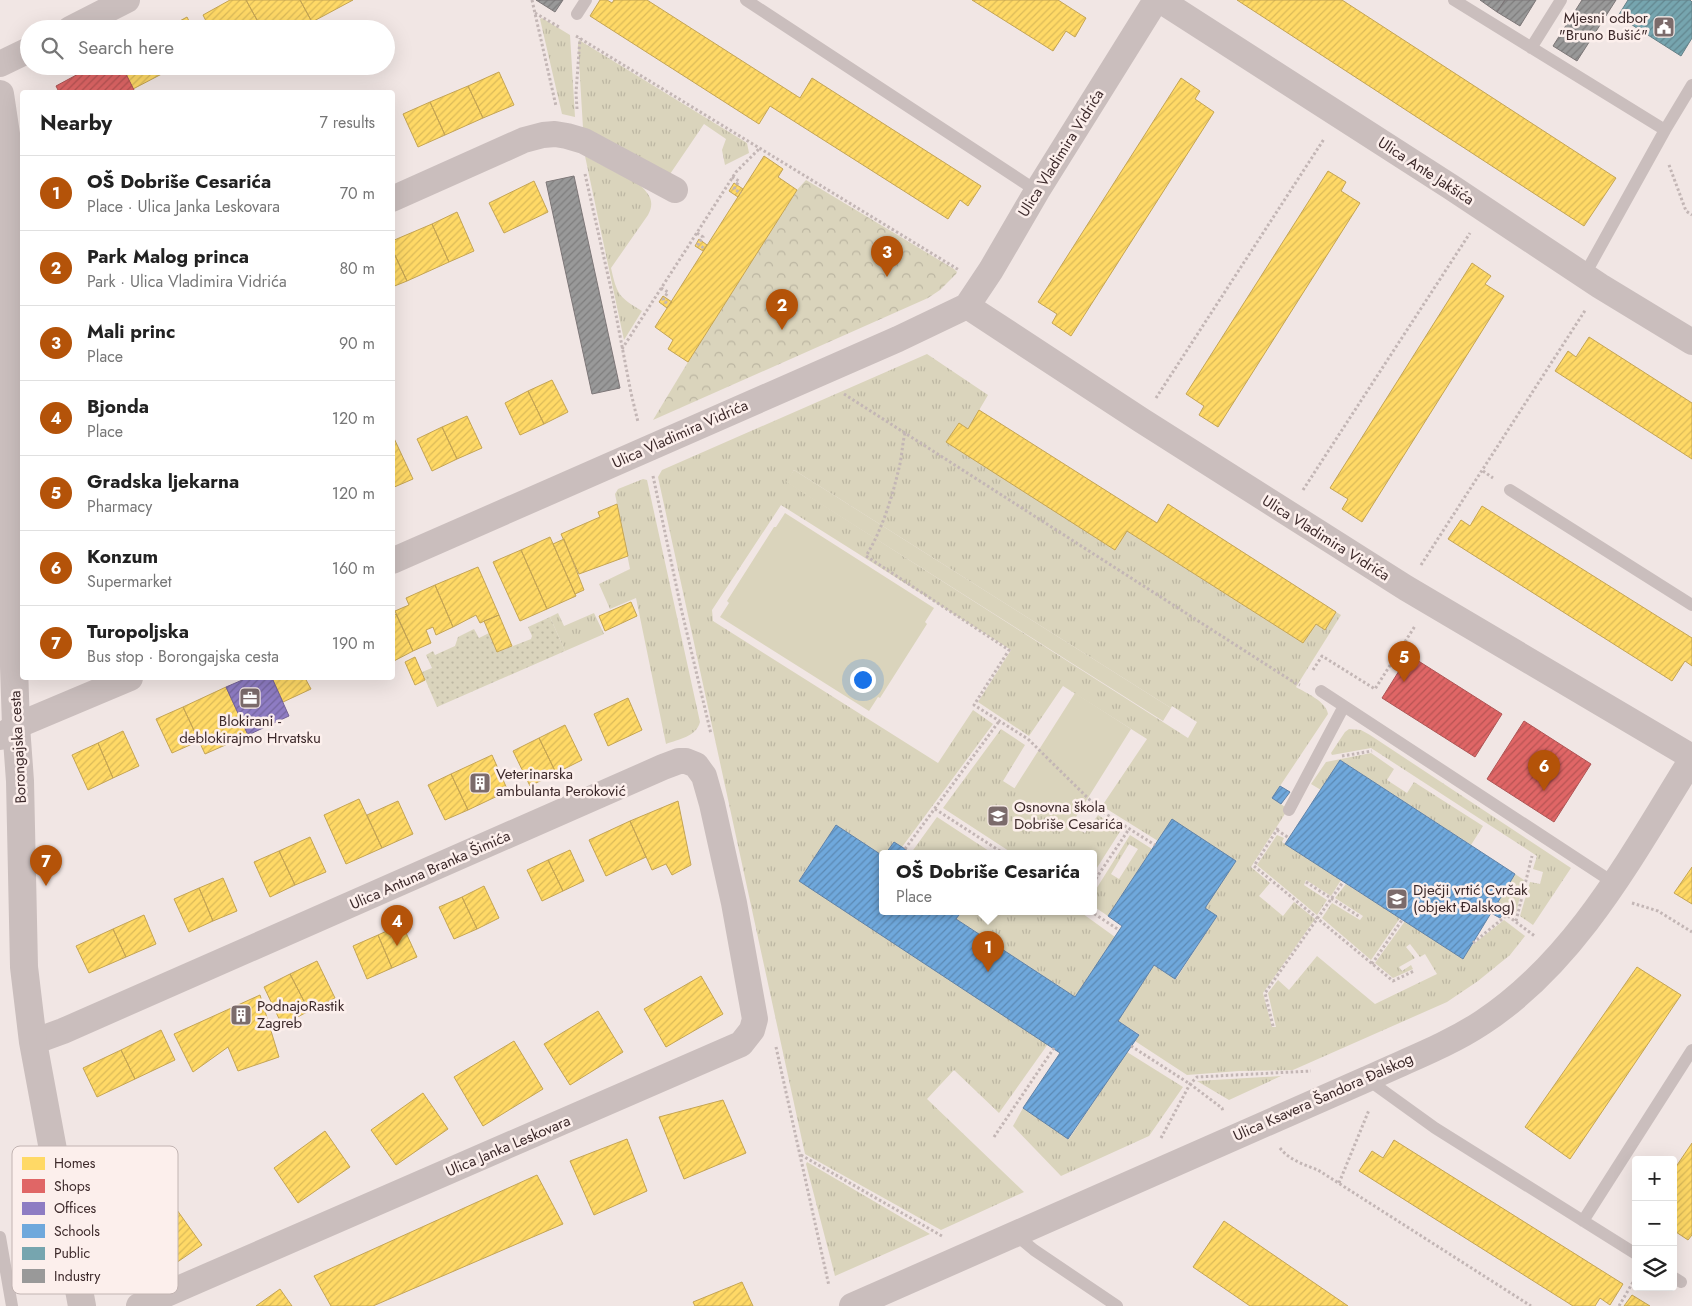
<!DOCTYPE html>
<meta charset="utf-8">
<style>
body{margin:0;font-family:Jost,sans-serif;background:#f6f6f6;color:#222}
.controls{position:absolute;right:15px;bottom:15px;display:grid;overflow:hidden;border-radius:5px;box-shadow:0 5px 20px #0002}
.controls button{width:45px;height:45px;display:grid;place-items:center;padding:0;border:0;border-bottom:1px solid #e0e0e0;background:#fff;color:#222;font:25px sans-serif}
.you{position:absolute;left:862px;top:679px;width:18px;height:18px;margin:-12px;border:4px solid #fff;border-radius:50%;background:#1a73e8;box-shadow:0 0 0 8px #1a73e833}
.badge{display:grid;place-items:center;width:32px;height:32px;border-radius:50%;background:#b45309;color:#fff;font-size:16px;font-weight:700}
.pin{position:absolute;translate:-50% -41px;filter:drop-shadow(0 1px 2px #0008)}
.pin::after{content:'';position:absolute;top:26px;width:18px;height:15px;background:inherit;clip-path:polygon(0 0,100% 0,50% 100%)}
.popup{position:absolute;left:879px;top:850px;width:218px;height:65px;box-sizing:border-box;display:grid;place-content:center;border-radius:5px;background:#fff;filter:drop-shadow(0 1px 4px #0005);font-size:16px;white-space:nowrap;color:#767676}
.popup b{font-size:19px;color:#222}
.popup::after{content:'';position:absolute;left:50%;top:100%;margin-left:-10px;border:10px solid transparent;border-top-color:#fff}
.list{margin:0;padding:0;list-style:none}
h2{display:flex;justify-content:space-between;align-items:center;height:65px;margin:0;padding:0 20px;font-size:21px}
h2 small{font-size:16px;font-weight:400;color:#767676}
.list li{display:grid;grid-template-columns:32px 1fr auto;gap:15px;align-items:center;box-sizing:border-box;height:75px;padding:0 20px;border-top:1px solid #e0e0e0}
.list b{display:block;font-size:19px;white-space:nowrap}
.list p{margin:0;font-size:16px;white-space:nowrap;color:#767676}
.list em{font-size:16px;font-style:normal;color:#767676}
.icon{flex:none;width:28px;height:28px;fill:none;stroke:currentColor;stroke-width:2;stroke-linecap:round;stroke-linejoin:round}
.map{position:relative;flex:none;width:1692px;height:1306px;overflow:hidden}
.search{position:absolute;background:#fff;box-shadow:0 5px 20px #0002;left:20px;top:20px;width:375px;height:55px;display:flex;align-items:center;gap:12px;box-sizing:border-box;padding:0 18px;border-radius:28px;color:#767676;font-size:19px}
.panel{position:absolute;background:#fff;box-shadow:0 5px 20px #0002;left:20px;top:90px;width:375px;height:590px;border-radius:5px}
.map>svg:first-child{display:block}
.grass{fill:url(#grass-tufts);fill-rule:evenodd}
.park{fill:url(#park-crowns)}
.garden{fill:url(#garden-dots)}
.pitch{fill:#dad4bc}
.homes{fill:url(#homes-hatch);stroke:#c4a454}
.shops{fill:url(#shops-hatch);stroke:#af5454}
.offices{fill:url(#offices-hatch);stroke:#756395}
.schools{fill:url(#schools-hatch);stroke:#6082a7}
.public{fill:url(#public-hatch);stroke:#658087}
.industry{fill:url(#industry-hatch);stroke:#7d7778}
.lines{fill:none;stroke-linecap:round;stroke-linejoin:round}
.path{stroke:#c3b6b5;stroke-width:3;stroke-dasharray:2.5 2.5;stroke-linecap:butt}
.service{stroke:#cabebd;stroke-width:12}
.minor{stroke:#cabebd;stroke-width:26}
.tertiary{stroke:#cabebd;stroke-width:28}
.labels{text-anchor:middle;stroke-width:5;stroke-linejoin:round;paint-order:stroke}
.poi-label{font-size:15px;fill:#3c292a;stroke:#fcefec;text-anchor:start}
.street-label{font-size:15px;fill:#3c292a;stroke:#fcefec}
.key{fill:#fcefec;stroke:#c2b4b2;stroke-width:1}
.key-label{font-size:14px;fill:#3c292a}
</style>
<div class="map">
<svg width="1692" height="1306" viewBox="0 0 1692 1306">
<defs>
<pattern id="grass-tufts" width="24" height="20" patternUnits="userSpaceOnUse" patternTransform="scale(1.25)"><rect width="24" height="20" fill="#dad4bc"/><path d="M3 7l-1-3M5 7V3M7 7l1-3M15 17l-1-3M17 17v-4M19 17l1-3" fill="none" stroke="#bcb6a2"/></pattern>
<pattern id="park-crowns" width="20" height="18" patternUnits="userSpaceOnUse" patternTransform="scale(1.25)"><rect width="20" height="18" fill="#dad4bc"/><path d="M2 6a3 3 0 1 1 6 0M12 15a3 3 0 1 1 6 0" fill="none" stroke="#bcb6a2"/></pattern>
<pattern id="garden-dots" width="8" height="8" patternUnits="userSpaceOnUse" patternTransform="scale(1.25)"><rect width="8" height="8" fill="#dad4bc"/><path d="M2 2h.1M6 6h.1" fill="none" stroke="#bcb6a2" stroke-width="1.8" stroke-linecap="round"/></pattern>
<pattern id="homes-hatch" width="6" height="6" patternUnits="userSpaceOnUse" patternTransform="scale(1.25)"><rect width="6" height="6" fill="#ffd966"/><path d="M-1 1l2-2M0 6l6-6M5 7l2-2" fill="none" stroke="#dbba59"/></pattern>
<pattern id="shops-hatch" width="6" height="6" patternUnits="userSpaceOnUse" patternTransform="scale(1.25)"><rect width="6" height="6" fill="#e06666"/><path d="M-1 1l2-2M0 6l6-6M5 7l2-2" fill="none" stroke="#b75454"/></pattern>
<pattern id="offices-hatch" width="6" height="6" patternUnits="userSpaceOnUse" patternTransform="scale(1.25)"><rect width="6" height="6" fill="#8e7cc3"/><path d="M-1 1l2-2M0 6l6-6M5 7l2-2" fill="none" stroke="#75669f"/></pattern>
<pattern id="schools-hatch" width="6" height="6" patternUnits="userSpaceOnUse" patternTransform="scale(1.25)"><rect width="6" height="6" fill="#6fa8dc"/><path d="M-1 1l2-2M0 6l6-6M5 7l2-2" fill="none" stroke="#5c89b3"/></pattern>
<pattern id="public-hatch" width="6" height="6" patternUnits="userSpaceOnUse" patternTransform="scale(1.25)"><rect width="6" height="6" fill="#76a5af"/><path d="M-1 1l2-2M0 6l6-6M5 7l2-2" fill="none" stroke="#62868f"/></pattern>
<pattern id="industry-hatch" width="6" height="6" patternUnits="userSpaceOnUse" patternTransform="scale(1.25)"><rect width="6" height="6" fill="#999"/><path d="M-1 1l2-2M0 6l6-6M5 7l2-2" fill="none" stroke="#7e7d7d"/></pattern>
</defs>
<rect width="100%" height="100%" fill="#f1e6e4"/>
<!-- grass -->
<path class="grass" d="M542,18L570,35L575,117L562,114L540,19Z
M579,40L747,143L749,153L725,165L722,150L726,139L704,124L668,177L583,128L578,45Z
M585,156L640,185C650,195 655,202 648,215L611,268C617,295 619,297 642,311L624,340Z
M927,354L988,395L968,429L959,423L947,442L1115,549L1127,531L1303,643L1316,624L1325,629L1336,612L1341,615L1296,687C1306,693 1326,701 1328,714L1272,798L1288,809L1251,867L1270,883L1259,896L1283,916L1294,902L1315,919L1263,993L1272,1027H1276L1268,993L1278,980L1289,990L1317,956L1375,1004L1437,974L1425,954L1420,957L1410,944L1406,947L1415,958L1399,967L1402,971L1411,965L1413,969L1393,978L1375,963L1405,921L1463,959L1471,946L1504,920L1525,936L1510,955L1478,981L1447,1002L1293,1070L1239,1071L1187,1075L1135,1041L1139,1034L1118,1021L1154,965L1176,979L1217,916L1205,908L1172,819L1158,841L1102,806L1147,739L1063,686L1029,736L978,702L1011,650L781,505L712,610L713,621L938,763L973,710L993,724L902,847L894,842L886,853H883V856L836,825L799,880L1048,1044L999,1113L954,1070L927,1099L1024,1192L941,1230L805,1154L658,477L662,470L678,463ZM794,470L1171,708L1172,706L1197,722L1188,738L787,482Z
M643,479L647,480L700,722C696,737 679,739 666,744L636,598L610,609L599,584L630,569L615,494L618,489Z
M558,613L564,626L594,613L604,634L565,651L550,617Z
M1001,729L1025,745L1003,781L1085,833L1098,815L1121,830L1093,874V853H1012L943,808Z
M1349,729L1361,730L1370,735L1571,868L1533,925L1520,916L1530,882L1540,884L1543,872L1533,869L1537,856L1371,748L1332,755L1331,753L1345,732Z
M1371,753L1394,769L1387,780L1407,793L1414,782L1483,826L1471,845L1340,760L1321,790L1311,784L1326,762Z
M937,817L992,853H911Z
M1130,835L1152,849L1108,916L1093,906V894ZM1129,844L1138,849L1119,879L1111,874Z
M1277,835L1284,838L1282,842L1341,880L1331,896L1306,880L1304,885L1327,900L1317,915L1257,865Z
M1515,874L1524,880L1516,913L1498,902Z
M1346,884L1400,918L1371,960L1322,918L1332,903L1360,920L1363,916L1335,898Z
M962,911H1079L1115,937L1075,997L956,919Z
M1127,1052L1183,1087L1149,1136L1061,1176L1013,1126L1023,1108L1069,1139Z
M1281,1076L1229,1100L1197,1081Z
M807,1162L930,1234L835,1276L806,1164Z"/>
<!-- park -->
<path class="park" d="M806,180L954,269L957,272L956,274L940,290L928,298L653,420L688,362L797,190Z"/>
<!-- garden -->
<path class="garden" d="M550,617L565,651L437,707L422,672L432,668L426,655L433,651L435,655L455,646L458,637L474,629L479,638L489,633L498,652L531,639L532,636L528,627Z"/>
<!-- pitch -->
<path class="pitch" d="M794,470L1171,708L1163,721L786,482Z
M785,513L934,608L925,622L927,624L880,698L878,697L869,711L720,617L729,603L727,601L774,527H776Z
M1075,693L1131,729L1071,825L1014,789Z"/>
<!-- homes -->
<path class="homes" d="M230,0H246L262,29H210L203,15Z
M246,0H300L312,22L299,29H262Z
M300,0H353L312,22Z
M600,0H607L612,3L614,0H647L800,98L812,78L981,186L968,206L960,200L948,219L770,106L759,124L590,16Z
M972,0H1058L1086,18L1075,37L1066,31L1053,51Z
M1237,0H1342L1616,178L1584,226Z
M187,17L193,29H165Z
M122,66H177L133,89Z
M499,72L514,105L483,118L468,86Z
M1181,78L1200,91L1195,99L1214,112L1071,336L1052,323L1057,314L1038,302Z
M468,86L483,118L445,135L430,102Z
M430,102L445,135L418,147L403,114Z
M764,156L783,169L778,177L797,190L688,362L668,349L673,340L655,327Z
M1328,171L1346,182L1341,191L1360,203L1218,427L1199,415L1204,406L1186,394Z
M534,181L548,212L504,233L489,203Z
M734,183L743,189L738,197L729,191Z
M457,212L474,251L449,262L432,224Z
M432,224L449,262L407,281L392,249V241Z
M699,239L707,245L703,251L695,246Z
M392,249L407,281L392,287Z
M1472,263L1491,276L1485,284L1504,296L1362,522L1342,509L1348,499L1330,488Z
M663,296L672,302L667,308L659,302Z
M1589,337L1692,403V459L1555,371L1568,351L1576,357Z
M552,380L568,412L544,424L528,391Z
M528,391L544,424L520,435L505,403Z
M979,410L1157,523L1168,504L1336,612L1325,630L1316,624L1303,643L1127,531L1115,550L946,442L959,423L968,429Z
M467,416L482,448L457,459L442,427Z
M442,427L457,459L432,471L417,439Z
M392,434L413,479L392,488Z
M617,504L628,556L579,574L561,534L600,517L598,512Z
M1482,506L1692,638V666L1685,661L1672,681L1448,539L1461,520L1470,526Z
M550,537L576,596L547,609L521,550Z
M564,539L584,590L575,594L553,544Z
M521,550L547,609L520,621L493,562Z
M478,567L499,615L480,623L476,615L453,627L435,585Z
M435,585L453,627L436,635L433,627L426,630L431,643L413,651L395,611L409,605L406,598Z
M631,602L637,616L605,631L599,616Z
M396,614L413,651L392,662V616Z
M499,615L512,646L497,652L484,621Z
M415,657L425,680L415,685L405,662Z
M272,678H305L311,689L283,702Z
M226,687L248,735L205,754L183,707Z
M628,698L642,730L608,746L594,714Z
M183,707L199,741L172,753L156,719Z
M565,725L582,760L556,773L539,738Z
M123,731L139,766L113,778L98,743Z
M539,738L556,773L530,786L513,751Z
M98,743L113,778L88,790L72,755Z
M492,755L508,791L468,810L451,774Z
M451,774L468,810L445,820L428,785Z
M359,799L382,848L346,864L324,815Z
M398,801L413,834L382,848L367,815Z
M678,801L691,865L672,875L666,864L652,870L630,821Z
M630,821L646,857L606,876L589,840Z
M310,837L326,872L295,885L279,851Z
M570,850L584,881L563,891L548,860Z
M279,851L295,885L270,897L254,862Z
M548,860L563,891L542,901L527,870Z
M1692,867V904L1674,893Z
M223,878L237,911L213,921L199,888Z
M484,886L499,918L477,929L462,897Z
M199,888L213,921L189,932L174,899Z
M462,897L477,929L454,939L439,907Z
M144,915L156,944L126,957L113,929Z
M402,924L417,957L392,968L378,935Z
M113,929L126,957L89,973L76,946Z
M378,935L392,968L367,979L353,946Z
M317,961L335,998L309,1011L290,974Z
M1637,967L1681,995L1570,1159L1525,1127Z
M290,974L309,1011L282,1025L264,987Z
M701,976L723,1014L666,1047L644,1009Z
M260,995L279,1057L238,1071L228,1047L193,1072L174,1034Z
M598,1011L623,1052L570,1085L544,1044Z
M161,1030L175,1060L135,1079L121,1050Z
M514,1041L543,1089L483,1126L454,1077Z
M121,1050L135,1079L97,1097L83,1068Z
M423,1093L448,1129L396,1165L371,1130Z
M723,1100L746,1153L684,1179L659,1117Z
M325,1131L350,1167L298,1203L274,1168Z
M627,1139L647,1191L594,1215L570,1161Z
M1394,1140L1623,1284L1610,1305L1600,1298L1595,1306H1573L1359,1171L1372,1151L1383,1158Z
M1692,1143V1235L1688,1240L1673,1230V1171Z
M537,1175L563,1224L373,1306H331L314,1276Z
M177,1210L202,1245L150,1281L125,1246Z
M1224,1221L1348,1306H1250L1193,1267Z
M742,1282L753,1306H695L693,1302Z
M280,1289L292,1306H256Z
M1632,1295L1650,1306H1624Z"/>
<!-- shops -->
<path class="shops" d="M93,66H122L135,92H59L56,86Z
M1409,655L1502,714L1475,757L1382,698Z
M1524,721L1591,764L1554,822L1487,779Z"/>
<!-- offices -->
<path class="offices" d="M247,678H272L289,716L248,735L226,687Z"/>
<!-- schools -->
<path class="schools" d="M1340,760L1515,874L1498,902L1507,908L1500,918L1491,913L1463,959L1285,844Z
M1280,786L1290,792L1281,804L1272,798Z
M1172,819L1236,861L1205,908L1217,916L1175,979L1154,965L1118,1021L1139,1035L1068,1139L1023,1108L1060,1053L799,881L836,825L883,856V911H962L956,919L1075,997L1122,926L1108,916Z
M894,842L902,847L911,853H886Z"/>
<!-- public -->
<path class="public" d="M1628,0H1690L1692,2V38L1681,56L1618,16Z"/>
<!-- industry -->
<path class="industry" d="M536,0H563L555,12Z
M1480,0H1505L1497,12Z
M1505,0H1536L1520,26L1497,12Z
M1582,0H1616L1577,61L1553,46Z
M574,176L620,388L592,394L546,182Z"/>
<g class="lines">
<!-- path -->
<path class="path" d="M532,0L556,106
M535,13L559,27
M576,36L959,270
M577,109L576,93L580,38
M1669,165L1686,211L1692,215
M585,174L611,289L631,393L638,422
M732,177L739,181L734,189L741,193
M697,233L703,237L698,244L705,249
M661,288L668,292L663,300L669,305
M622,349L736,172L760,148
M844,394L1295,683L1300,685
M1156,398L1324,139
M905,433C902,445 902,457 899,468C892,498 882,530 866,556L1009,650L974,705L1028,739L1101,811L1155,845
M1483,471L1493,478
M653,476L681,608L711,734
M1303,490L1470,233
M1421,565L1586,309
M1313,670L1322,656L1375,689L1415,626
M1342,756L1372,751
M935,809L1003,853
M1278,828L1254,866L1393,981L1414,971
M1277,830L1289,838
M905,849L1000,720
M1306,882L1360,917
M1093,883L1129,829
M1632,903L1658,911L1692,932
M1090,911L1119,930
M1504,913L1536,937
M1516,921L1532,856
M1473,943L1507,915
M1372,964L1402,920
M1273,1026L1265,993L1343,882
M1131,1046L1190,1084L1222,1108L1223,1112
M776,1047L829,1286
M994,1137L1054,1048
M1161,1138L1190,1084L1197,1077L1311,1071
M1280,1148C1289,1160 1305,1165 1318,1170L1531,1306
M801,1155L942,1236
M1339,1183L1369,1110
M1619,1306L1636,1277"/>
<!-- service -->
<path class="service" d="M746,0L1037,191
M1454,0L1665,130
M577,14L586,0
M1531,48L1561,0
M1584,276L1665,130L1692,85
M1510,490L1692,605
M1321,691L1614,883
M1289,810L1344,706
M1367,1079L1435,1128L1636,1254
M1583,1221L1692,1050
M1016,1235L1034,1250L1117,1306
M0,1237L12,1306
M1673,1277L1681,1282"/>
<!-- minor -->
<path class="minor" d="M1160,0L1451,187L1600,286L1692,342
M70,29L127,0
M0,64L29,50
M392,199L524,140L543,135L555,134L567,136L584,141L675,190
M967,306L1141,420L1406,588L1692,757
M392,561L898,339L967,306L991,270L1037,191L1156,0
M0,737L16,726L130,678
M33,1042L63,1031L663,767L679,761H686L696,765L704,776L712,804L734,903L755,1019L752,1030L741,1044L139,1306
M852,1306L1367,1079C1405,1061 1447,1046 1483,1022C1578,959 1633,853 1692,759"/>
<!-- tertiary -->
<path class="tertiary" d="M0,94L9,154L12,376V607L16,726L20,781L24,967L33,1042L82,1306"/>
</g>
<!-- icons -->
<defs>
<g id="civic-square" transform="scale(1.125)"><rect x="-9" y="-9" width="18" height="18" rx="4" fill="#7b6b6b" stroke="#fcefec"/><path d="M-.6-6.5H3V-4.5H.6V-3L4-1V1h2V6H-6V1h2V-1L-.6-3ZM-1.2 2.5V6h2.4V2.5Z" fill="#fff"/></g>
<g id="office-square" transform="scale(1.125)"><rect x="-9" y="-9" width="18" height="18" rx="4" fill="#7b6b6b" stroke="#fcefec"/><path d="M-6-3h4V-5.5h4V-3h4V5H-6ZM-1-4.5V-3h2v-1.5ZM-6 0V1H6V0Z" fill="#fff"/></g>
<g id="building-square" transform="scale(1.125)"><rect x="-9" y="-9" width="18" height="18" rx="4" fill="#7b6b6b" stroke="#fcefec"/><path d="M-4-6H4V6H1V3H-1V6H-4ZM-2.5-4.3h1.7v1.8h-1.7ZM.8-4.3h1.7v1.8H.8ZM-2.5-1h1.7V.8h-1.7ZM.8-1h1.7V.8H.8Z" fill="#fff"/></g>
<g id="school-square" transform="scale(1.125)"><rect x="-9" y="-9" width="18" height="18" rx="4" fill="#7b6b6b" stroke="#fcefec"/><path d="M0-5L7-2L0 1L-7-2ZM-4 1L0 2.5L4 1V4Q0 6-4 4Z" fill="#fff"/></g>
</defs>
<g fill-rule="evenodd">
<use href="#civic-square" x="1664" y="27"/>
<use href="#office-square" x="250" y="698"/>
<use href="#building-square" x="480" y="783"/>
<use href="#school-square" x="998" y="816"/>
<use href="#school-square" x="1397" y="899"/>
<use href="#building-square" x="241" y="1015"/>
</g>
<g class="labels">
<!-- poi labels -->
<g class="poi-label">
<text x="1648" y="23" text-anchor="end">Mjesni odbor<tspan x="1648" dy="17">"Bruno Bušić"</tspan></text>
<text x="250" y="726" text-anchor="middle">Blokirani -<tspan x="250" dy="17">deblokirajmo Hrvatsku</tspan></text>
<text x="496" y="779">Veterinarska<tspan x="496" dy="17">ambulanta Peroković</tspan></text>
<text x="1014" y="812">Osnovna škola<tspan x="1014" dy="17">Dobriše Cesarića</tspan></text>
<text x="1413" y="895">Dječji vrtić Cvrčak<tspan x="1413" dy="17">(objekt Đalskog)</tspan></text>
<text x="257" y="1011">PodnajoRastik<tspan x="257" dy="17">Zagreb</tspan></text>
</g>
<!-- street labels -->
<g class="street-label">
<text transform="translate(1061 153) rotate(-58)" y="5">Ulica Vladimira Vidrića</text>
<text transform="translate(1426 171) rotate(33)" y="5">Ulica Ante Jakšića</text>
<text transform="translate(680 434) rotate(-24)" y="5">Ulica Vladimira Vidrića</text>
<text transform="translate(1326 538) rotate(32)" y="5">Ulica Vladimira Vidrića</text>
<text transform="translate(18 747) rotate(-93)" y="5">Borongajska cesta</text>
<text transform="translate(430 870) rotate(-24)" y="5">Ulica Antuna Branka Šimića</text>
<text transform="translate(1323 1097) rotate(-24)" y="5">Ulica Ksavera Šandora Đalskog</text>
<text transform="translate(508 1146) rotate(-23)" y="5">Ulica Janka Leskovara</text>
</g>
</g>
<!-- legend -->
<rect x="12" y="1146" width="166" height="148" rx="8" class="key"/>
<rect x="22" y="1157" width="23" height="13" fill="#ffd966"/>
<rect x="22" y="1179" width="23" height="14" fill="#e06666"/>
<rect x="22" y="1202" width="23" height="13" fill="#8e7cc3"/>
<rect x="22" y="1224" width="23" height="14" fill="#6fa8dc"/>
<rect x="22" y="1247" width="23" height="13" fill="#76a5af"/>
<rect x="22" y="1269" width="23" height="14" fill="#999"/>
<g class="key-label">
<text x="54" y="1168">Homes</text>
<text x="54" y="1191">Shops</text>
<text x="54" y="1213">Offices</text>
<text x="54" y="1236">Schools</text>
<text x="54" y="1258">Public</text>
<text x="54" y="1281">Industry</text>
</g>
</svg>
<div class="controls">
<button>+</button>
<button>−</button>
<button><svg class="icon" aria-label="layers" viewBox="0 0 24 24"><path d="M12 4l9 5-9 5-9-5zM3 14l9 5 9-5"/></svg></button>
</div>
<div class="you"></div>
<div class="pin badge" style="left:988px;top:972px">1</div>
<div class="popup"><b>OŠ Dobriše Cesarića</b>Place</div>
<div class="pin badge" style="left:782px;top:330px">2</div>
<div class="pin badge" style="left:887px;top:277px">3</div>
<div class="pin badge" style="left:397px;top:946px">4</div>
<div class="pin badge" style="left:1404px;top:682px">5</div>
<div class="pin badge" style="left:1544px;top:791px">6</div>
<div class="pin badge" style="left:46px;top:886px">7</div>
<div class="search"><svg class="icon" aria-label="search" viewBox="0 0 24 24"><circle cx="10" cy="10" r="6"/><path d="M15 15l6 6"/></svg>Search here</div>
<section class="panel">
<h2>Nearby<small>7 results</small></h2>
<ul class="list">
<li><span class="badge">1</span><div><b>OŠ Dobriše Cesarića</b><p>Place · Ulica Janka Leskovara</p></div><em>70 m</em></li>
<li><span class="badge">2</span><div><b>Park Malog princa</b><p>Park · Ulica Vladimira Vidrića</p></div><em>80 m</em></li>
<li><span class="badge">3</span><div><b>Mali princ</b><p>Place</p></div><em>90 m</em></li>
<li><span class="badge">4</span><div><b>Bjonda</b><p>Place</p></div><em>120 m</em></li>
<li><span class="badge">5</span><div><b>Gradska ljekarna</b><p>Pharmacy</p></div><em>120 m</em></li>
<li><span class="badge">6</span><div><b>Konzum</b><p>Supermarket</p></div><em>160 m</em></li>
<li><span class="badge">7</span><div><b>Turopoljska</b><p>Bus stop · Borongajska cesta</p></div><em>190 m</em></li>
</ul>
</section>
</div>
